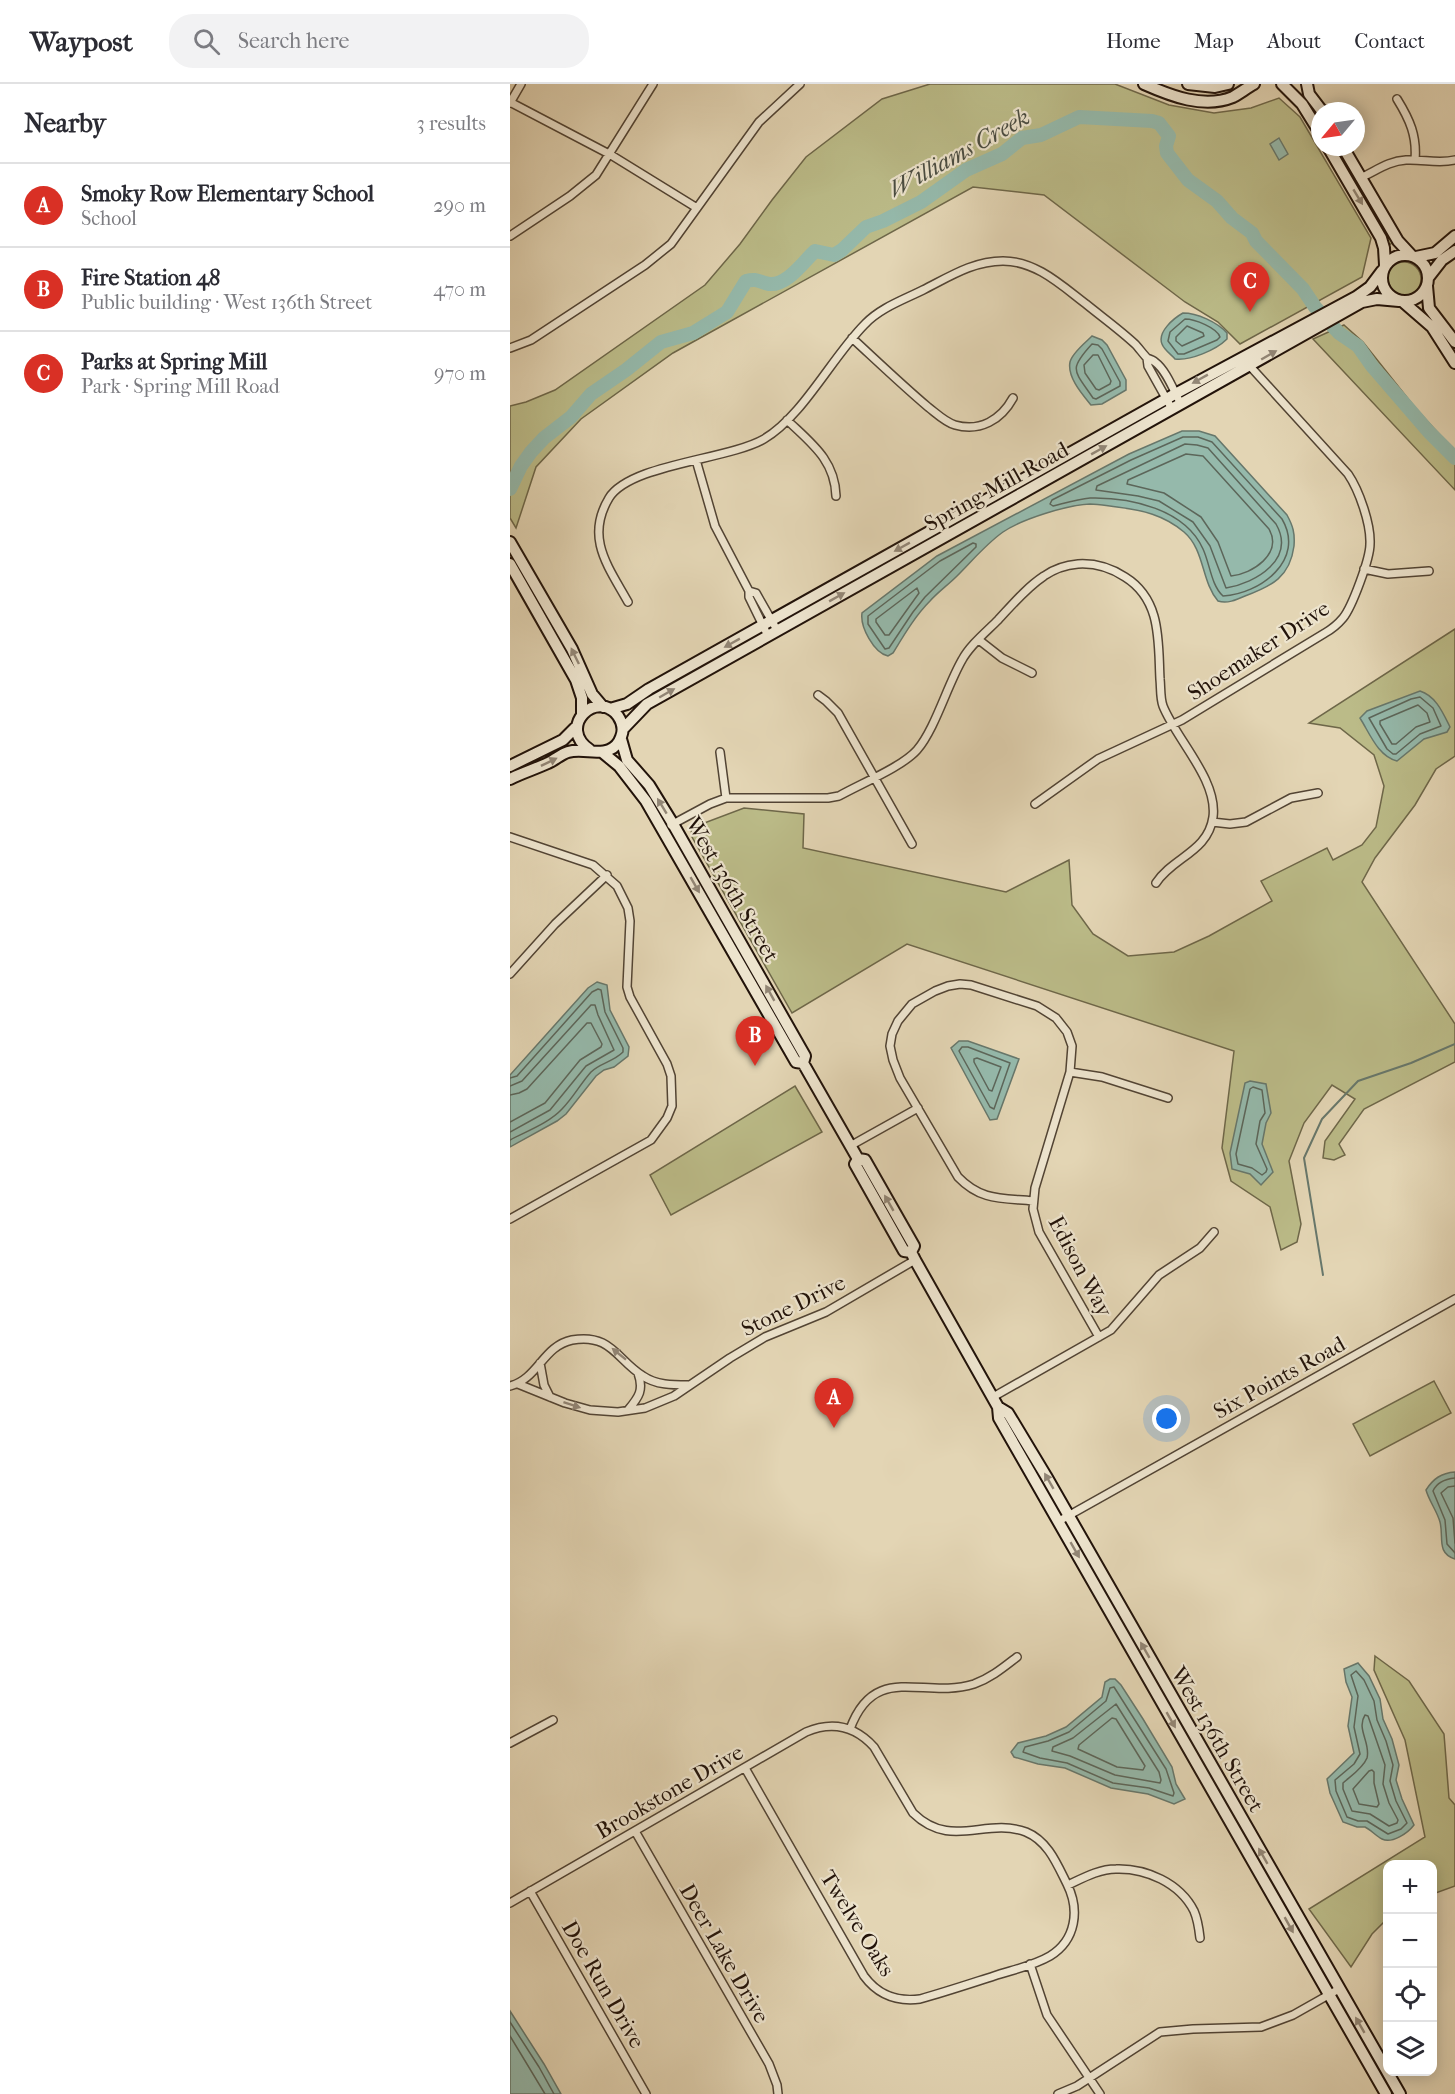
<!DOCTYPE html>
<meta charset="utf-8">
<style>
body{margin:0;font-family:"IM FELL French Canon",serif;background:#f2f2f3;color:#2b2b33}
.controls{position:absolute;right:18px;bottom:18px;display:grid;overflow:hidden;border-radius:12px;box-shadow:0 3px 15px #0003}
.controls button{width:54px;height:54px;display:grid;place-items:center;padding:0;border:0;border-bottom:2px solid #e1e1e2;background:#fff;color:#2b2b33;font:30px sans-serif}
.compass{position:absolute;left:801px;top:18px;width:54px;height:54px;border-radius:50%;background:#fff;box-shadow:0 3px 15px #0003;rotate:241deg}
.you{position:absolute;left:657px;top:1335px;width:21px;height:21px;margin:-15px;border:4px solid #fff;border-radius:50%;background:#1a73e8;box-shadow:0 0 0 9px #1a73e833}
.badge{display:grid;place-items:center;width:39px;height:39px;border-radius:50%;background:#d93025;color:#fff;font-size:20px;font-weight:700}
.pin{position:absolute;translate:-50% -50px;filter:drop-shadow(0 2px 3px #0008)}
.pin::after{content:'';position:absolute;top:32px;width:21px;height:18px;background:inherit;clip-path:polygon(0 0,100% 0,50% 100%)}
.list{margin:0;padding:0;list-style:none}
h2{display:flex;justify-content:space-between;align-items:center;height:78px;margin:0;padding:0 24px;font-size:26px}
h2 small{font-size:20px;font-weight:400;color:#7c7c81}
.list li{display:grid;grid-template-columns:39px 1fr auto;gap:18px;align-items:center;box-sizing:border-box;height:84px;padding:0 24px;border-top:2px solid #e1e1e2}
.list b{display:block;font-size:22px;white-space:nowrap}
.list p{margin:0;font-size:20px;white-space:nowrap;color:#7c7c81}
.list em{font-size:20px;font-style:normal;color:#7c7c81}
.icon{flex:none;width:33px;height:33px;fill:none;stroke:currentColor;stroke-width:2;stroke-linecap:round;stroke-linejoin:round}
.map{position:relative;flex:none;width:945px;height:2010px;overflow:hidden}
header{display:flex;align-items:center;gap:36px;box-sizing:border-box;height:84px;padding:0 30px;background:#fff;border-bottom:2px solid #e1e1e2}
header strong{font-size:28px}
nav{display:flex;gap:33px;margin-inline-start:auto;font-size:21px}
.search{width:420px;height:54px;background:#f2f2f3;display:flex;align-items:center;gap:15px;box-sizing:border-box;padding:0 21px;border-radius:24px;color:#7c7c81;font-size:22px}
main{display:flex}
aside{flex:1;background:#fff}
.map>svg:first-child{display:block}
.green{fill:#bb8;stroke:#6e6749;stroke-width:1.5}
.water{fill:#95b9ab;stroke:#67776b;stroke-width:1.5}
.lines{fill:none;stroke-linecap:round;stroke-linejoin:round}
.shore{stroke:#5c665a;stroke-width:1.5}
.stream{stroke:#67776b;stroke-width:2}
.river{stroke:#95b9ab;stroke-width:14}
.street-casing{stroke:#524434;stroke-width:10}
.secondary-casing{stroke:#22130a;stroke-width:14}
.street{stroke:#ede4ce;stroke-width:7}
.secondary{stroke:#ede4ce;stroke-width:10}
.oneway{fill:#928676}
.labels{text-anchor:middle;stroke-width:4.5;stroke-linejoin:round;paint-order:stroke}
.street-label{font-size:22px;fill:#22130a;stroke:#ede4ce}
.water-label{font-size:24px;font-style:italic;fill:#4a4d42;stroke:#ede4ce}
</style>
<header>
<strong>Waypost</strong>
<div class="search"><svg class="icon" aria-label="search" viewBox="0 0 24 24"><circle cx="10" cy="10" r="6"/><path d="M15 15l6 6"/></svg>Search here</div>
<nav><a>Home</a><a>Map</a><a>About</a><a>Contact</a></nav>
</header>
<main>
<aside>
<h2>Nearby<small>3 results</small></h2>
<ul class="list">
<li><span class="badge">A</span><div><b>Smoky Row Elementary School</b><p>School</p></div><em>290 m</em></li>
<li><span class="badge">B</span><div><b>Fire Station 48</b><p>Public building · West 136th Street</p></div><em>470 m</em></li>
<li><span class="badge">C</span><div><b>Parks at Spring Mill</b><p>Park · Spring Mill Road</p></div><em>970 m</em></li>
</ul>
</aside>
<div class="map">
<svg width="945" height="2010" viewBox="0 0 945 2010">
<rect width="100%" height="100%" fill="#e3d5b4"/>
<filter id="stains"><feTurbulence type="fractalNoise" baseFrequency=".00333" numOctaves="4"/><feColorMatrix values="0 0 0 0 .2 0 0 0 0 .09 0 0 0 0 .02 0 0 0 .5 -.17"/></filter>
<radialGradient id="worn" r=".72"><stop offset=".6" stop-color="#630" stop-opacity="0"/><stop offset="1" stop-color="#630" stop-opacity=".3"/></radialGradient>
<!-- green -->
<path class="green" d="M420,0H605L659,21L704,29L741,24L769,14L790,33L861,154L852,193L730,260L708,238L675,218L534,111L463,103L163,269L71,335L26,383L6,444L0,434V322L16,318L45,306L195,201L230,160L262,116L296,73L372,15Z
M823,63H828L884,158L879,161Z
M877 195a17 17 0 1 1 34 0a17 17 0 1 1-34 0Z
M834,241L853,258L907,326L945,367V406L803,255Z
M945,545V672L926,685L905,721L865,774L852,798L945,940V978L854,1025L829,1060L835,1071L824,1076L813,1074L815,1057L845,1015L822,1001L794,1039L779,1077L791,1140L787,1158L771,1166L760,1123L721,1097L712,1064L724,967L397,860L282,929L182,753L181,744L234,724L294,730L293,764L496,808L559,776L562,821L583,850L618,872L664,868L699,852L762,817L751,797L817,764L823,776L852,761L866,743L874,702L864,671L830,644L799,639Z
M285,1002L312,1048L161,1131L140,1091Z
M924,1297L941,1329L860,1372L843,1340Z
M865,1572L899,1597L934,1650L939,1714L945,1721V1802L923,1810L922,1780H878L877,1835L862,1850L841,1883L799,1825L915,1753L895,1656L864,1586Z"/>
<!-- water -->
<path class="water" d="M769,54L778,70L769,76L760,60Z
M673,229C687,229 707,238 717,249V255C706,266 680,277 665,275C662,271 654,266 652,260C647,248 664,234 673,229Z
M582,252L592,256L597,261L616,296V306L592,320L581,321C572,310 557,293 560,278C562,269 575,259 582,252Z
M672,347H689L705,352L777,431C783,442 785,449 784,462C780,493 762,502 735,512C726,516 717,520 708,517C691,497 695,466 674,448C654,431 632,426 607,423C598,422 589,420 580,420C557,421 512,435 493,448C476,460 462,477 447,492C438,501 428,508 420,517C405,532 394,551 383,569L378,572C364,569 350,543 352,529L427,472L619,370Z
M910,607C926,612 933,629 940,643L937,648L914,655L887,677C868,672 860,650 850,634L857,627Z
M87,898L97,901L100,926L119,963L118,972L104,983L94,986L86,992L56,1030L47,1037L0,1063V991L78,904Z
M449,957H458L509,975L487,1035L480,1036L441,964Z
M740,997L756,1000L761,1029L756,1039L752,1060L763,1088L751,1101L740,1090L722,1085L720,1069L735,999Z
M945,1388V1475C926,1469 934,1453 930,1438C927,1427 919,1417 916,1406C923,1395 931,1389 945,1388Z
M848,1579L859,1592L870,1615L873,1635L882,1655L889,1681L886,1696L892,1715L904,1741C898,1749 882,1760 872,1755C866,1752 861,1746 855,1743H847L833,1738L820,1709L817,1695L844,1669L838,1642L842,1613L836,1598L834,1585Z
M600,1595H605L611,1601L633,1635L662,1683L666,1700L675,1715L664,1720L638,1710L601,1704L555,1684L528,1680L504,1673L501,1668L508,1659L536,1652L556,1643L592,1613L595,1598Z
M0,1927L34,1980L51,2010H0Z"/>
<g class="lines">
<!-- shore -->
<path class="shore" d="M675,235C685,235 707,244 710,253L707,256L674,270H668L658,257L660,248Z
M677,242L693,249L694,252L672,262L666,257V253Z
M582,260L588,261L592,265L610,298V302L586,315L583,314C564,286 558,286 582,260Z
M583,271H588L601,297L600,300L589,306L586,305L575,289L574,281Z
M673,353H688L702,358L772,435C796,476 750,510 713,512C701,501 700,480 693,465C675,425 620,413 580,414C568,415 555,419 543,422L540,420L542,416L621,376Z
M675,360L687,361L698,364L766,440C786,475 746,499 716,504L700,462L683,438L649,417L628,412L586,406L587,402Z
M676,370L693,372L759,445C773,470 742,490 721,492L708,458L691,433L654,409L617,400L618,396Z
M463,459L466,460V463L415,513L403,528L379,564L375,565L358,540V532L430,477Z
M407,504L409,509L379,551H375L366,538V535Z
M910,613L923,624L931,642L910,650L886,670H883L877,665L859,634L901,615Z
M908,621L917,629L920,638L906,643L886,660H882L870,640V637Z
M452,963H458L500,979L484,1025L480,1023L449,967Z
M467,974L491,983L482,1007L479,1006L464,978V975Z
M0,994L7,992L82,908L88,905L91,906L95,928L113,964V968C103,978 90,979 81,988C71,999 63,1014 52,1025C39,1039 17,1047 0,1056
M0,1002L12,997L81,921H85L88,931L104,966L76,982L40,1026L0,1048
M743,1003L752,1006L755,1029L750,1037L746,1060L757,1085L756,1088L752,1091L742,1084L728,1080L726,1070L740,1005Z
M0,1011L9,1009L17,1005L77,939H81L92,960L91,963L70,976L35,1019L0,1038
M945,1394C935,1395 927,1398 923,1407L935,1436L937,1460L945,1469
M945,1402L938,1403L931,1409L943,1434L945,1459
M846,1587L854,1596L864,1617L867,1636L876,1657L883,1681L880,1697L886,1717L897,1739L891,1745L878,1750L857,1737H848L837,1733L826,1707L825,1696L844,1680L850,1670L844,1643L848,1612L841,1591Z
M604,1603L656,1685L664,1709L663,1712L639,1704L603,1699L557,1679L530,1674L513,1668L515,1663L538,1657L559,1648L596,1617L600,1604Z
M606,1620L649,1688L651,1696L650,1699L605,1691L560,1672L542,1667L543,1663L563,1654Z
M855,1631L858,1632L875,1681L873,1700L879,1719L888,1736L887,1739L879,1742L860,1730L842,1727L833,1705V1699C841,1692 853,1684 857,1674C861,1659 846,1645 855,1631Z
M602,1634L606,1635L635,1682L633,1686L607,1683L568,1665L569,1661Z
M859,1687L862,1686L864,1688V1699L869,1720L867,1723L849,1720L843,1705Z
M0,1938L29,1983L44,2010
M0,1952L35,2010"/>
<!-- stream -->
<path class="stream" d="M813,1191L794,1074L812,1035L848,997L901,979L945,960"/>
<!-- river -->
<path class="river" d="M0,405L11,382L21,368L34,354L61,333L81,310L116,286L151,258L183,249L217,228L236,197C248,194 248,198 259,200C277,202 293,178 305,167L324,171L332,166L356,143L373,137L411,118L456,86L492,70L512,54L531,51L569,33L642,37L649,39L659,52L656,62L657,69L678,96L707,117L722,134L742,149L746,157L793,205L805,223L829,249L848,262L862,282L919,348L945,374"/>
<!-- street casing -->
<g class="street-casing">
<path id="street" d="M887,15C900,36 907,52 905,76
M0,18L101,71L187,124
M0,19L11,0
M850,94C866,87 878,77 896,76C913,75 928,80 945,76
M0,152L60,112L86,91L143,0
M342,254C367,277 392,301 418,323C426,329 435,338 445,341C470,348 491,336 503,314
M0,264L21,256L135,181L161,160L249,38L290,0
M637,274L638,282L662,325
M277,336C301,359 325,376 326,412
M186,376L205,442L239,507V513L258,552
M854,485L878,490L919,487
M239,507L246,509L267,546
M118,518C98,482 75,454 99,414C120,380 217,376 254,355C293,332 322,273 355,240C370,224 393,216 413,206C439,193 463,177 493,177C526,177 551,201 576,220C592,233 610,246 625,260C629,264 633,270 637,274C640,275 643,276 645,278C657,287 664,308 671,320
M469,556L492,574L522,589
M308,611L316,617L328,629L402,760
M210,668L216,714
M525,720L588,675L672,636L815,549C822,545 828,540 833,534C842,523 860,475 860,460C861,440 849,406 838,390L738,280
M702,738L720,740L736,738L781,714L808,709
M161,741L200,720L216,714H318L329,712C350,700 392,683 407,666C425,645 437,602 452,576C460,561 476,548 488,536C502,521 516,504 534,492C544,485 556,481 568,480C584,479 601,484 615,493C652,516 648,558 650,595C651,604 650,614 653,622C666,655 708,696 703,733C698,768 663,773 646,799
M0,753L83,781L107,802L118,824L120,837L117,903L120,913L157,980L161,992L162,1022L157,1034L141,1056L0,1135
M0,890L45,840L97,791
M560,988L592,993L658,1014
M340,1062L408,1024
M523,1117C492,1114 471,1117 448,1093L390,994L383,976L380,962L382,950L388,937L402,920L425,907L438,902L450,900L461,901L527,922L546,934L557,948L562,962L560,988L525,1104L523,1125L529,1148L589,1253
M30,1279L34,1301L40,1313
M8,1300L55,1319L80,1326L108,1328L135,1324L164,1312L220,1274L255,1253L316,1228L405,1176
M0,1302C28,1295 33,1262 62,1256C101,1249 107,1276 133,1292C146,1301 163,1301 178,1301
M483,1313L601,1246L649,1191L690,1164L704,1148
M118,1326C129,1313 134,1306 128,1289
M549,1437L945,1215
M340,1645C365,1577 413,1616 464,1600C481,1594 494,1583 507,1573
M0,1659L43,1636
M125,1747L259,1980L267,2001L268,2010
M558,1801C573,1794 589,1785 606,1785C636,1784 670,1799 684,1827C688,1836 689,1845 690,1854
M20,1807L136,2010
M0,1819L296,1648C322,1637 345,1642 364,1663L403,1729C441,1766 475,1733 516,1748C538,1757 547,1780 557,1800C570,1826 566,1856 540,1872C523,1882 502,1886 484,1892C459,1900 435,1908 410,1915C386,1918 368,1911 354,1892L235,1684
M520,1880L537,1931L590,2010
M548,2010L567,2002L650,1948L683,1945L751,1943L783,1931L829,1905"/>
</g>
<!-- secondary casing -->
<g class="secondary-casing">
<path id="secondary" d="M634,0C661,12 694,25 723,13C730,9 737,4 744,0
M678,0L705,3L718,0
M772,0L792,20L810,49
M797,0L799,10L812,27
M818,63L871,154L874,164L875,181
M833,63L888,157L901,171
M872 194a23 23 0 1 1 46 0a23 23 0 1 1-46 0Z
M906,173L925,169L945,152
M918,194L932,176L945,167
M917,202L919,224L945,258
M892,217L922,243L945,279
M0,458L62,565L82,610L93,623
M0,480L66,596L72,614V631
M100,625L117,620L139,605L665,310L846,213L860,203L872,187
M113,645L137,620L852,218L867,215L889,217
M111,655L117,676L139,701L163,740L295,972L293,979L348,1075L345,1080L394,1167L401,1168L405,1176L488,1323L489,1334L876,2010
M92,668L109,682L136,717L286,978L293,979
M0,682L53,656L67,642
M0,695C12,689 25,685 38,679C45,676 51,670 58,668C72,664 87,671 99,666C104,664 109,659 111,653C114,646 112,638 108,632C87,604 46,643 80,666
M348,1075L355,1076L404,1162L401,1168
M488,1323L498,1329L536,1392L890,2010"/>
</g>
<!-- street -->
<use href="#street" class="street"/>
<!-- secondary -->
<use href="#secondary" class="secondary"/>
</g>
<!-- one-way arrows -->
<defs><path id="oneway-solid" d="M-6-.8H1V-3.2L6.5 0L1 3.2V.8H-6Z" transform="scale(1.5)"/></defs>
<g class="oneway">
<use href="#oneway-solid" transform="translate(848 113) rotate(59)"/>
<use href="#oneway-solid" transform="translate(759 271) rotate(-30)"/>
<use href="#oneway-solid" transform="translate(690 295) rotate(151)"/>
<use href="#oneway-solid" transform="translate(589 366) rotate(-29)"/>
<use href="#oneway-solid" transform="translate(392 463) rotate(151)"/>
<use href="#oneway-solid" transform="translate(327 513) rotate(-29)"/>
<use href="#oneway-solid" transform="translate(222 559) rotate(151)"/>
<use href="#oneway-solid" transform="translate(65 572) rotate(-116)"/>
<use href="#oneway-solid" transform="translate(157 609) rotate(-30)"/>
<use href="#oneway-solid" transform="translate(39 678) rotate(-26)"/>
<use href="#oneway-solid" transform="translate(152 722) rotate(-121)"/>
<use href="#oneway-solid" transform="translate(185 801) rotate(60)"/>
<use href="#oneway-solid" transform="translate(260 909) rotate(-119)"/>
<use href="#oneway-solid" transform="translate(379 1119) rotate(-120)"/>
<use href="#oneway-solid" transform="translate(109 1270) rotate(-141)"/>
<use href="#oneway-solid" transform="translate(62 1321) rotate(18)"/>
<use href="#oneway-solid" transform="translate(539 1397) rotate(-120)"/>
<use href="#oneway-solid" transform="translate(565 1466) rotate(60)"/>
<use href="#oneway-solid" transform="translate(635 1566) rotate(-120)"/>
<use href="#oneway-solid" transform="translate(661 1636) rotate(60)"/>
<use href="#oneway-solid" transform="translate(753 1772) rotate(-120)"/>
<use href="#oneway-solid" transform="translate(779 1841) rotate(61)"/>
<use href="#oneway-solid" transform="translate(850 1941) rotate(-120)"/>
</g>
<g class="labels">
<!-- street labels -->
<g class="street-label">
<text transform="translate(486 402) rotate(-29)" y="8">Spring Mill Road</text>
<text transform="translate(748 566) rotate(-33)" y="8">Shoemaker Drive</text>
<text transform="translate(223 805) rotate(60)" y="8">West 136th Street</text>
<text transform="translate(571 1182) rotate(62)" y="8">Edison Way</text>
<text transform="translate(283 1221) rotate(-26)" y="8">Stone Drive</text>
<text transform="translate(769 1293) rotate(-29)" y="8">Six Points Road</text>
<text transform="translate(708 1655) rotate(60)" y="8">West 136th Street</text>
<text transform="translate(159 1707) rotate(-30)" y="8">Brookstone Drive</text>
<text transform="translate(348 1839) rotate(58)" y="8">Twelve Oaks</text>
<text transform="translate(215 1869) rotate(60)" y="8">Deer Lake Drive</text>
<text transform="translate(94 1900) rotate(60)" y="8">Doe Run Drive</text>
</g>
<!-- water labels -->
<g class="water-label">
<text transform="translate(449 69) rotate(-29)" y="8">Williams Creek</text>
</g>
</g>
<rect width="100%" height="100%" filter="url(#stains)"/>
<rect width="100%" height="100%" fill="url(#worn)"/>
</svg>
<div class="controls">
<button>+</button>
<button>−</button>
<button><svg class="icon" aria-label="locate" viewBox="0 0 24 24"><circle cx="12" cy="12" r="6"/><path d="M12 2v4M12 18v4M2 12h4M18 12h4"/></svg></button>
<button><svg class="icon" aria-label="layers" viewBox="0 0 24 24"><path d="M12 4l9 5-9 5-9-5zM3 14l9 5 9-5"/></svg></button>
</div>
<svg class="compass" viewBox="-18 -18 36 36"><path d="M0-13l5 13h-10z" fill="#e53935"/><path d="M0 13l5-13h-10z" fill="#7c7c81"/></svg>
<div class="you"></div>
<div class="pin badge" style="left:324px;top:1344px">A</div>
<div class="pin badge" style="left:245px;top:982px">B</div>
<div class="pin badge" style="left:740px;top:228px">C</div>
</div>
</main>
